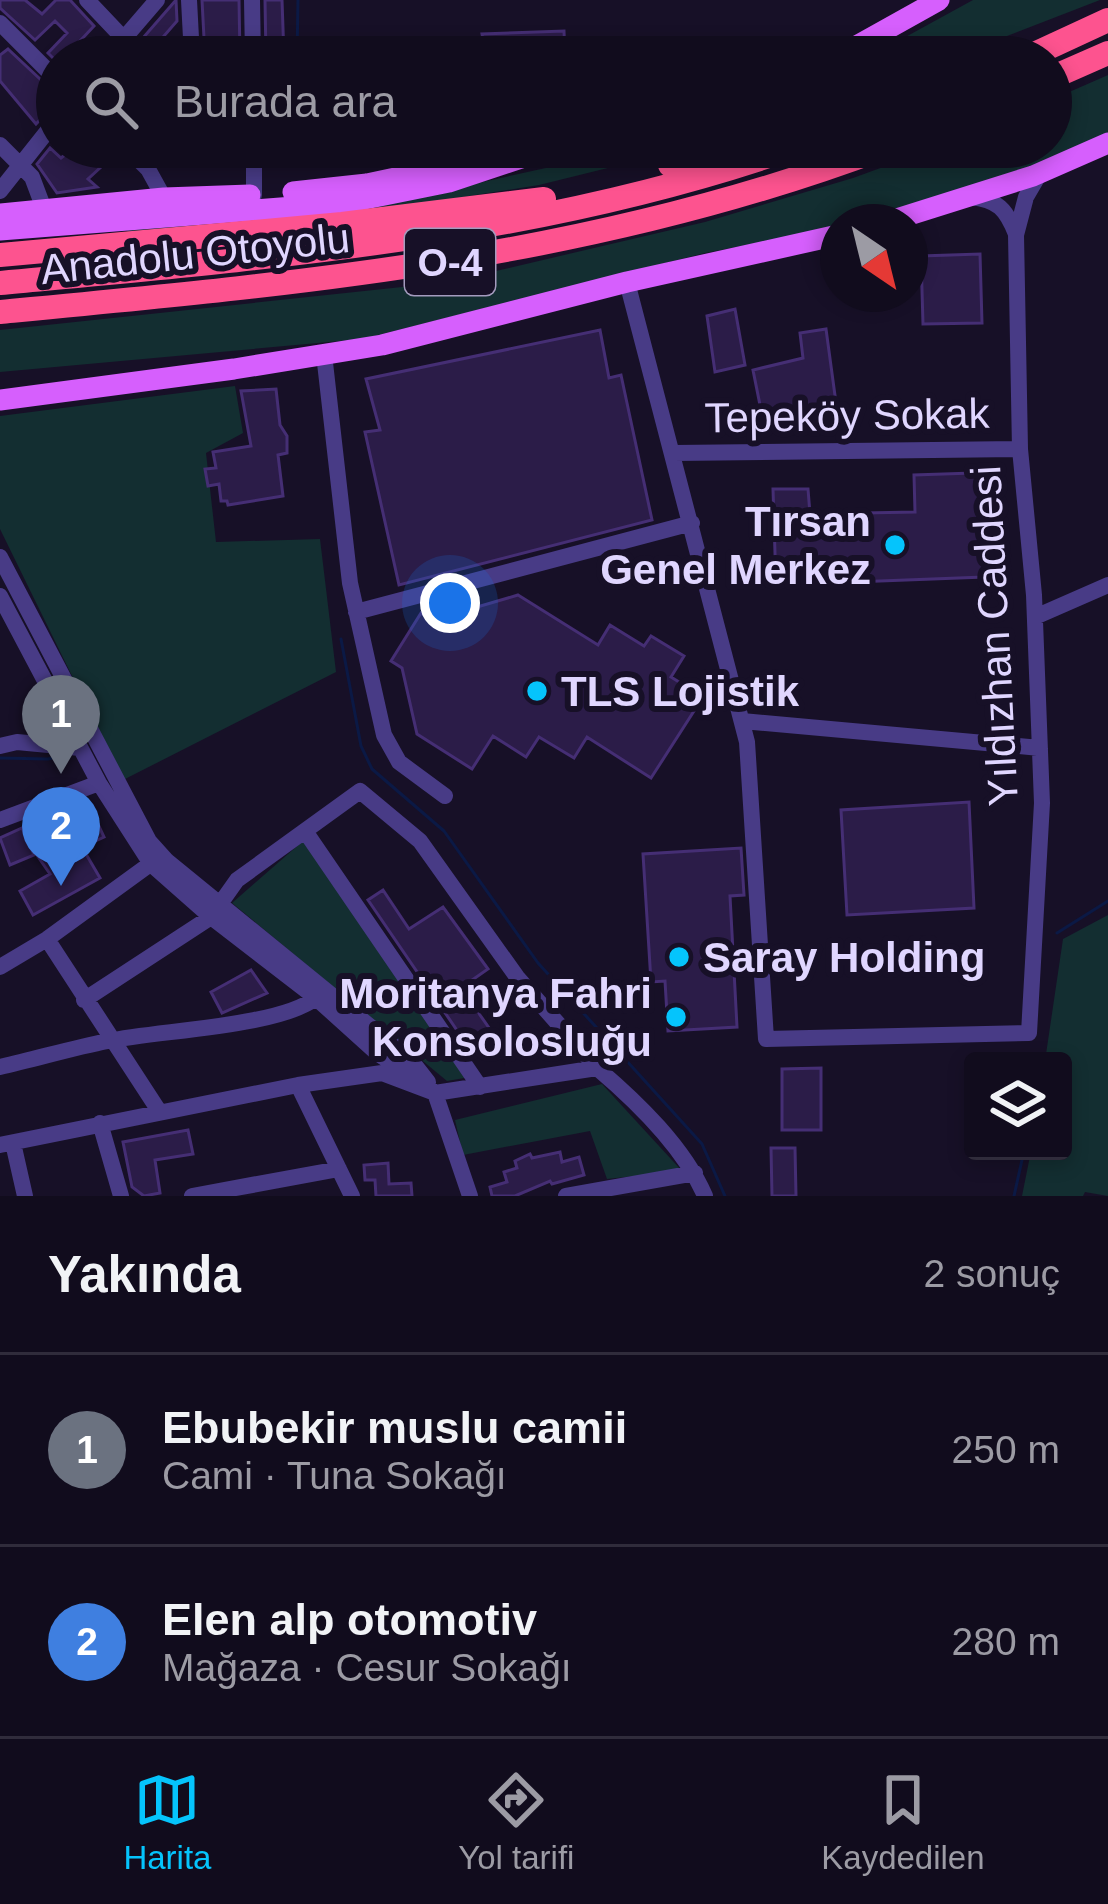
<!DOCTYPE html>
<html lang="tr">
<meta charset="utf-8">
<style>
body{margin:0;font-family:Helvetica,sans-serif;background:#1a1526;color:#f1f3f6}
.controls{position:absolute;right:36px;bottom:36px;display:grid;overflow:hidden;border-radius:12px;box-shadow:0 6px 18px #0003}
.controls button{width:108px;height:108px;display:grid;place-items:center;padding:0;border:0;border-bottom:3px solid #302c3b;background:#110c1d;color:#f1f3f6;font:60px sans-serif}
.compass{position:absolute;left:820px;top:204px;width:108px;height:108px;border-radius:50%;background:#110c1d;box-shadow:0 6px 18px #0003;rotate:145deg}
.you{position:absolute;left:450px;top:603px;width:42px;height:42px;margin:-30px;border:9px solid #fff;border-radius:50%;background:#1a73e8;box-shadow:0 0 0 18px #1a73e833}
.badge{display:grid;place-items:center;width:78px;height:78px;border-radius:50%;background:#05c4fc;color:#fff;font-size:39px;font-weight:700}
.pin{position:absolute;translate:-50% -99px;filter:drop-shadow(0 3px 6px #0008)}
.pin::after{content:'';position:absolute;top:63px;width:42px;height:36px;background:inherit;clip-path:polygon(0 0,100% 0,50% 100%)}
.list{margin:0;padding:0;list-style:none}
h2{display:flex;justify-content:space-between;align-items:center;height:156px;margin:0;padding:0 48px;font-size:51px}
h2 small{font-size:39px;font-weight:400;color:#9c9ba4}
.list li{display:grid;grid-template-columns:78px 1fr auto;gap:36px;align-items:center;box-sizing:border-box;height:192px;padding:0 48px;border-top:3px solid #302c3b}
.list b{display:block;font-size:45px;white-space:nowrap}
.list p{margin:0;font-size:39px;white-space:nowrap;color:#9c9ba4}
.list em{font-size:39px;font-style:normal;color:#9c9ba4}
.icon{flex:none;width:66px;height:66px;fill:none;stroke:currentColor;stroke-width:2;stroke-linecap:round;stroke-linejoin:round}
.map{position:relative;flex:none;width:1108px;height:1196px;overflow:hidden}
.search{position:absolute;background:#110c1d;box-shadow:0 6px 18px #0003;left:36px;right:36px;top:36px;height:132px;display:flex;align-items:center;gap:30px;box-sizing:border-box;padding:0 42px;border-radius:66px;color:#9c9ba4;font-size:45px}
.sheet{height:540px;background:#110c1d}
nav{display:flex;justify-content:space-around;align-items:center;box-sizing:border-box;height:168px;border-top:3px solid #302c3b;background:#110c1d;font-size:33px;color:#9c9ba4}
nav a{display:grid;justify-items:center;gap:6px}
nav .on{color:#05c4fc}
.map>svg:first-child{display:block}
.green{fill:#132e31}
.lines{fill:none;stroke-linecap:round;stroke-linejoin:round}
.stream{stroke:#0b1945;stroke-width:3}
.building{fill:#2b1c48;stroke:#452e74;stroke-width:3}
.minor{stroke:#483b86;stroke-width:16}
.major{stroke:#d65ffd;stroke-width:21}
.highway{stroke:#fd538f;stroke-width:24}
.poi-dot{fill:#05c4fc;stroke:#171027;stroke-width:4.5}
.labels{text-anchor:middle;stroke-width:12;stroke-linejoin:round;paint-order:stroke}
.shield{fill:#171027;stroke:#a49bbe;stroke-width:3}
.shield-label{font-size:39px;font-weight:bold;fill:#e0d6ff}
.street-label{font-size:42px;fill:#e0d6ff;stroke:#171027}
.poi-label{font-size:42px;font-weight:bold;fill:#e0d6ff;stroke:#171027;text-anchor:end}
</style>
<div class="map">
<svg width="1108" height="1196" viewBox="0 0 1108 1196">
<rect width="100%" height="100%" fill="#171027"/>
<!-- green -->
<path class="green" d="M973,0H1100L953,57H869Z
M1108,75V133C1045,164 980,187 912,206C888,213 863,222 838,222V227L705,253L362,339L0,372V330L449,282L705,222L853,178L938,147H1051V100Z
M642,147H693L539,185L368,212L128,234L126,225L368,207Z
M235,386L243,433L206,453L216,542L320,539L336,672L123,780L0,529V416Z
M303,841L470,1077L447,1081L232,903Z
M1108,915V1196L1085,1192L1083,1196H1022L1031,1151H1063V1061H1045L1063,939Z
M602,1084L682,1171L607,1179L590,1131L463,1155L455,1120Z"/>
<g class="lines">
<!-- stream -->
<path class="stream" d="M297,57L298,0
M296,166V147
M341,639L361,746L372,769L444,831L538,963L702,1144L725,1196
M0,758L48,759L64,755
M1057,933L1108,901
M1014,1196L1024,1151"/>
</g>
<!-- building -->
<path class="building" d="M0,0H25L42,14L56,0H70L94,26L65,57H57V62L48,53L67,33L55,21L35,40L0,8Z
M176,0L177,21L157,44L161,49L154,55L142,39Z
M202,0H239L240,57H205Z
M265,0H282L284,57H266Z
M564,31L565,57H454V46L484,45L482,34Z
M8,49L57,95V102L36,124L0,81V55Z
M75,147H108L114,155L88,179L97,187L57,193L37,164L50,148L61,158Z
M980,254L982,323L923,324L921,256Z
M735,309L745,365L715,372L707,316Z
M826,329L836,403L803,406L804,415L763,420L753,370L803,358L800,333Z
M600,330L609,378L621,375L652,520L399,585L365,432L380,430L366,379Z
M276,389L280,425L287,436V453L278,455L283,496L228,505L227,501H221L219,484L208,486L205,469L216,468L213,452L251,446L241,391Z
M973,473L982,484L984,577L776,585L773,489H808L810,514L915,512L914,475Z
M518,595L598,645L610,625L644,646L651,636L684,656L671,677L703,697L651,778L587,737L574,758L539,737L526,757L493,736L472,769L417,734L402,668L391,661L421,613L433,620Z
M969,802L974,908L847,915L841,810Z
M77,805L87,826L97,822L104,837L82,847L74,830L56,840L46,821Z
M22,828L34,855L10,865L0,838Z
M47,842L63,867L86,854L100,878L33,915L20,891L50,874L34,851Z
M741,848L744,895L730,896L737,1027L668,1031L665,981L651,982L643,854Z
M383,890L409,929L443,907L488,969L465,985L480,1015L499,1042L534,1032L543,1046L540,1051L496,1058L488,1038L467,1045L368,900Z
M251,970L267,993L222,1013L211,992Z
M821,1068V1130H782V1069Z
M188,1130L193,1154L155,1160L160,1193L144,1196L132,1187L123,1142Z
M771,1148H795L796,1196H772Z
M560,1152L562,1162L579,1157L584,1175L552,1184L550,1181L515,1196H492L490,1187L507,1182L504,1172L517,1168L515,1161L530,1154L532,1158Z
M388,1163L389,1184L411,1183L412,1196H376L375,1180H365L364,1165Z"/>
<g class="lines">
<!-- minor -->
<path class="minor" d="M87,0L141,57
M189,0L192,57
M252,0L253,57
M0,23L57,80
M108,57L157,0
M0,145L32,177L44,209
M126,147L148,169L164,198
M254,147V195
M0,191L57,119
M971,197C998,200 1006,209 1016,234
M627,282L747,742L766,1039L1029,1033L1042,803L1034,595L1020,449L1016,235L1026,197L1040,173
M324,354L350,583L384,735L399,762L445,796
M674,453L1020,449
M0,557L149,841L167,861L410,1059L428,1082
M0,596L99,783L151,864L211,917L316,998L377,1053L435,1093L597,1068C637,1102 684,1147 705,1196
M356,612L692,523
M1035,617L1108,585
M742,721L1040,748
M0,746L17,742L80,748
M0,820L99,783
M305,831L480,1087
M220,904L237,880L360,791L420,841L517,977L597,1068
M47,939L159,1111
M0,967L47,939L157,859
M84,1000L211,917
M0,1067C36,1059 72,1048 108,1041C160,1030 278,1027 316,998
M298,1085L352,1196
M100,1123L121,1196
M13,1143L25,1196
M0,1145L298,1085L382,1073L435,1093L470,1196
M192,1196L339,1169
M566,1196L695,1173"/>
<!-- major -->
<path class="major" d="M837,57L939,0
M293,192L367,184L475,161
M0,214L164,198L250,195
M887,222L1033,176L1108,143
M0,230L345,203L449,182L554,147
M0,400L234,369L382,345L627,282L838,235"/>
<!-- highway -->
<path class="highway" d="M1028,57L1108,20
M1051,78L1108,53
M670,165L737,147
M0,255L342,224L544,199
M0,283C268,258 539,237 795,147
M0,312C307,283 595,257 886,147"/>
</g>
<!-- markers -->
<g class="poi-dot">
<circle cx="895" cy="545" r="12"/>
<circle cx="537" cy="691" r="12"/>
<circle cx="679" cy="957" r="12"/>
<circle cx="676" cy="1017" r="12"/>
</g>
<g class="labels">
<!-- shield labels -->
<rect class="shield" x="405" y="229" width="90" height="66" rx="9"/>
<g class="shield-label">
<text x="450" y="276">O-4</text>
</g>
<!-- street labels -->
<g class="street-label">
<text transform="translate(195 253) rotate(-6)" y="15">Anadolu Otoyolu</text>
<text transform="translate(847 415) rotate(-1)" y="15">Tepeköy Sokak</text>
<text transform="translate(994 636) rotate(-93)" y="15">Yıldızhan Caddesi</text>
</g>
<!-- poi labels -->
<g class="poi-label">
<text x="871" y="536">Tırsan<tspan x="871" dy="48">Genel Merkez</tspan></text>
<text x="561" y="706" text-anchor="start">TLS Lojistik</text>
<text x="703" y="972" text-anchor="start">Saray Holding</text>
<text x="652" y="1008">Moritanya Fahri<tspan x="652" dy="48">Konsolosluğu</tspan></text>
</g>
</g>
</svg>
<div class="controls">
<button><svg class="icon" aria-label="layers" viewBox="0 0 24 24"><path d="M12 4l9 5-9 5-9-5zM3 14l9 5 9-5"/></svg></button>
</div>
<svg class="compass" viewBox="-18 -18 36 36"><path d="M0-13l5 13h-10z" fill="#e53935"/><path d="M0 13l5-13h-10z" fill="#9c9ba4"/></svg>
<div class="you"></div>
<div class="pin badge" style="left:61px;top:774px;background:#6b7280">1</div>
<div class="pin badge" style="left:61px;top:886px;background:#3f7fe0">2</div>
<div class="search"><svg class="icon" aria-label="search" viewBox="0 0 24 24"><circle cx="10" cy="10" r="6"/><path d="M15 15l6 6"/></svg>Burada ara</div>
</div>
<section class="sheet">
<h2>Yakında<small>2 sonuç</small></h2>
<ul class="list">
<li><span class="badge" style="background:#6b7280">1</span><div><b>Ebubekir muslu camii</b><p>Cami · Tuna Sokağı</p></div><em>250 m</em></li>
<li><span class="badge" style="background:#3f7fe0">2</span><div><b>Elen alp otomotiv</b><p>Mağaza · Cesur Sokağı</p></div><em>280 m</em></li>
</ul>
</section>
<nav>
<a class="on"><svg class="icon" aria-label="map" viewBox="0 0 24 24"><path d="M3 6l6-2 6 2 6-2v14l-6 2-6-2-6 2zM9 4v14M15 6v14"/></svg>Harita</a>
<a><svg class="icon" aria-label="directions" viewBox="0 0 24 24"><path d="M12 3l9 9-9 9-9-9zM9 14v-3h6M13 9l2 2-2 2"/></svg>Yol tarifi</a>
<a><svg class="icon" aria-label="saved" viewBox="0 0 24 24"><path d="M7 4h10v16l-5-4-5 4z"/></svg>Kaydedilen</a>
</nav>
